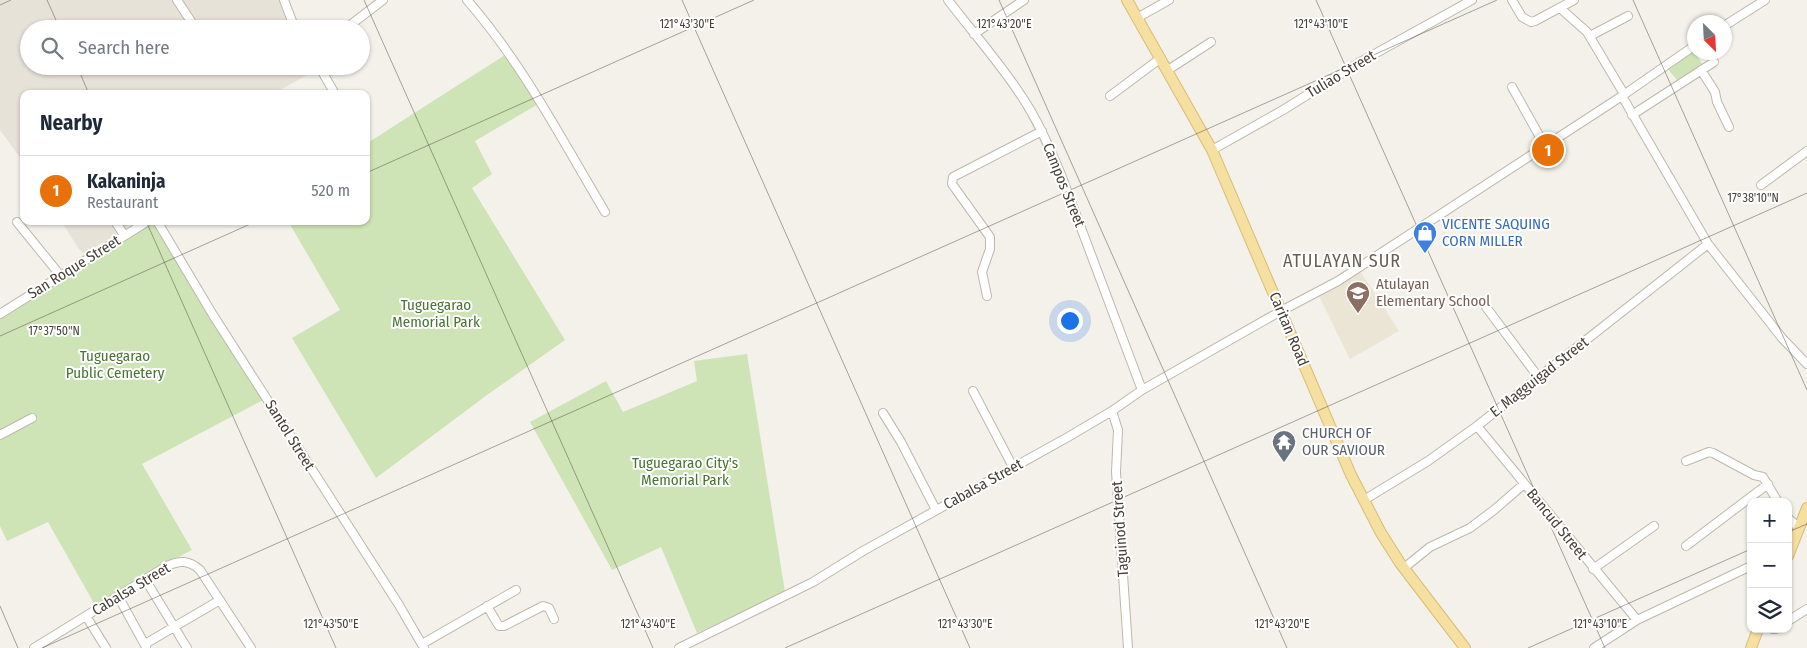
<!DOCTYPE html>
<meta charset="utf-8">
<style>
body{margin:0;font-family:"Fira Sans Condensed",sans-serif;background:#f2f2f3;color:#1f2937}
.controls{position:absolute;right:15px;bottom:15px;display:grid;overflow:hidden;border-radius:10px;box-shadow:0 1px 4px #0004}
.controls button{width:45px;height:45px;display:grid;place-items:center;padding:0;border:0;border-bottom:1px solid #e0e1e3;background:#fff;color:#1f2937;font:25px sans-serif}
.compass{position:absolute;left:1687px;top:15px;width:45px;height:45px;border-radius:50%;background:#fff;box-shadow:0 1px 4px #0004;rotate:156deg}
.you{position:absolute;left:1069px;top:320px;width:18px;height:18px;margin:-12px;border:4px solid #fff;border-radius:50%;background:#1a73e8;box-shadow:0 0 0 8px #1a73e833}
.badge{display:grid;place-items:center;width:32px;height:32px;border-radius:50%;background:#1a73e8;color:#fff;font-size:16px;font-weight:700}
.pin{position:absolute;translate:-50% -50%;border:2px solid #fff;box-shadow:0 1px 5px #0006}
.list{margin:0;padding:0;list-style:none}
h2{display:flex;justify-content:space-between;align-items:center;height:65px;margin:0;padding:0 20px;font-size:21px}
h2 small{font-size:16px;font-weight:400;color:#747a83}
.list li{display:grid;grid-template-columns:32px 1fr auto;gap:15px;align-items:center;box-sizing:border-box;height:70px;padding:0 20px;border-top:1px solid #e0e1e3}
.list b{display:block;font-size:19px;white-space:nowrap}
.list p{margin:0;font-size:16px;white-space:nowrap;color:#747a83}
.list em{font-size:16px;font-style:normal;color:#747a83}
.icon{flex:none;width:28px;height:28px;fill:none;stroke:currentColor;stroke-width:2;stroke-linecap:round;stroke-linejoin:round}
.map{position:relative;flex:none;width:1807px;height:648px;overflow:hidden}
.search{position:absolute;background:#fff;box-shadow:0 1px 4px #0004;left:20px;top:20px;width:350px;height:55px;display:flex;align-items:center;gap:12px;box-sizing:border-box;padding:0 18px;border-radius:28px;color:#747a83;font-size:19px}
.panel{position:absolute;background:#fff;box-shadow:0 1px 4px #0004;left:20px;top:90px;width:350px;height:135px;border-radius:10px}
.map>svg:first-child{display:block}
.residential{fill:#e7e2d8}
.education{fill:#ebe5d5}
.green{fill:#cee3b6}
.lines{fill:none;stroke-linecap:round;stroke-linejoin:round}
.minor-casing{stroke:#beb8ad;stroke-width:10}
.major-casing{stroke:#d9bd72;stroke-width:12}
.minor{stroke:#fff;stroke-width:8}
.major{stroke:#f5dfa1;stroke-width:10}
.ticks{fill:none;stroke:#464138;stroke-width:1;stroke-opacity:0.45}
.labels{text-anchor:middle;stroke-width:4;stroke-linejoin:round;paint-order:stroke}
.street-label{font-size:15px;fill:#464138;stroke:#fff}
.shop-label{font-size:15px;fill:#366cbe;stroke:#fff;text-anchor:start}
.education-label{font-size:15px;fill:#785e54;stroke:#fff;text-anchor:start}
.park-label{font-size:15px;fill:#487331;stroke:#fff}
.worship-label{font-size:15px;fill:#5b616d;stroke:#fff;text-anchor:start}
.quarter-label{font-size:18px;letter-spacing:1px;fill:#685f51;stroke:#fff}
.ticks-label{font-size:12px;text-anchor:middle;fill:#464138;stroke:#fff;stroke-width:4;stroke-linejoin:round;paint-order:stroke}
</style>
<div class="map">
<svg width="1807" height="648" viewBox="0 0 1807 648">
<rect width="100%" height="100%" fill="#f3f1ea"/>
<!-- residential -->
<path class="residential" d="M0,0H281L291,29H29V66H314L316,70L273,94H24V163L0,130Z
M61,221H137L84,254L79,249Z"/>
<!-- education -->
<path class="education" d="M1360,271L1399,331L1350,359L1319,296Z"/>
<!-- green -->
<path class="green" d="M1694,51L1703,65L1677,80L1667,68Z
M505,55L540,103L475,141L492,174L472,188L565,340L487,395L376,478L292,338L340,310L288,221H366V144Z
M153,222L263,400L142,464L192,550L167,563L95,605L48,522L7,541L0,526V317Z
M747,354L785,592L697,633L661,547L612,570L530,422L606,381L623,412L697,381L694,361Z"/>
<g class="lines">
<!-- minor casing -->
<g class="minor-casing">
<path id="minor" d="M177,0L196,29
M284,0L295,29
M467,0C523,64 562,140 605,212
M948,0C973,33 1002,65 1024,100C1039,123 1049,147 1060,172L1142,390
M1512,0L1522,17L1531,22L1535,21L1574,0
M1560,8L1587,32L1624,94
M1137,18L1169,0
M1724,26L1765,0
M345,29L383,0
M974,34L1024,0
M1590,36L1628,16
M319,66L335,94
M1168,70L1211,42
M1701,70L1715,92L1717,102L1729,127
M1512,87L1545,146
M1110,96L1161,58
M1622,96L1708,244L1782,338L1807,364
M1632,115L1714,62
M1212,150L1283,110L1360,62L1472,0
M1761,185L1807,151
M115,221L124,235
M157,221L213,315L399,605L424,648
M17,222L60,275
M987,296L982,272L990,249V237L952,184L953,177L1042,131
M1486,307L1539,378
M0,314L148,221
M973,391L1013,467
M1112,411L1118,430L1116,472L1128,648
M883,413L901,442L936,510
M1477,426L1637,620
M0,435L32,418
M1686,461L1709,452L1713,453L1754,475L1763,477L1778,502
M1364,500L1428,461L1477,426L1708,244
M1788,518L1799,528
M1686,546L1768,484
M1404,568L1430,547L1470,528L1494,510L1524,484
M1593,569L1654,526
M145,579L187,648
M118,596L146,647
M487,606L499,626H504L543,606L549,608L554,619
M86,616L106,648
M1788,621L1807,609
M1772,629H1776
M145,644L220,600
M422,644L516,590
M34,648L167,566C180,560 189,560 200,570L251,648
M679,648L813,582L863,551L1068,437L1112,411L1142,390L1281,311L1338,281L1622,96L1694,46
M1594,648L1637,620L1751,566"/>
</g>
<!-- major casing -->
<g class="major-casing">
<path id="major" d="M1127,0L1212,150L1351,475L1381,533L1400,563L1465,648
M1788,556L1807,508
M1751,648L1758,629"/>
</g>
<!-- minor -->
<use href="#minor" class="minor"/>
<!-- major -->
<use href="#major" class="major"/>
</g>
<!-- ticks -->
<path class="ticks" d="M47,0L60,29M364,0L653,648M682,0L970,648M999,0L1287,648M1316,0L1605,648M1633,0L1807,390M0,5L11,0M77,66L89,94M366,173L754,0M146,221L336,648M0,336L257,221M1788,532L1807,524M0,606L18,648M42,648L1497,0M785,648L1807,193M1528,648L1751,549"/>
<!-- icons -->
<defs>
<g id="shop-pin" transform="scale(1.25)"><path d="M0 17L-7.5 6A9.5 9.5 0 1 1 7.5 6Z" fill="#3f7fe0" stroke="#fff"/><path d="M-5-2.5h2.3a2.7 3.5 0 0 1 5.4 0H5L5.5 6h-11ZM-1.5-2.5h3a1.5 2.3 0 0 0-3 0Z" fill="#fff"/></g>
<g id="school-pin" transform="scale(1.25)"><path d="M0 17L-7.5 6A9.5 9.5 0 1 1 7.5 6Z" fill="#8d6e63" stroke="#fff"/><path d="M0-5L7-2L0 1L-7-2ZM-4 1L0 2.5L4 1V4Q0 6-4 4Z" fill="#fff"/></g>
<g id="temple-pin" transform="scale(1.25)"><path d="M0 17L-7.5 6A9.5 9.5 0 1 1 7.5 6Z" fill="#6b7280" stroke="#fff"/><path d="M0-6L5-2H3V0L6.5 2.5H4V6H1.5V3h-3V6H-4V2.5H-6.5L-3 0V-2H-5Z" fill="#fff"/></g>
</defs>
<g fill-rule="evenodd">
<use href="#shop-pin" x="1425" y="233"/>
<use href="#school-pin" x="1358" y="293"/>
<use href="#temple-pin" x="1284" y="442"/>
</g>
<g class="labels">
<!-- street labels -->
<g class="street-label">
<text transform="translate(1341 74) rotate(-31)" y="5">Tuliao Street</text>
<text transform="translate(1064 185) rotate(68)" y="5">Campos Street</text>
<text transform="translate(74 267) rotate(-32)" y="5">San Roque Street</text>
<text transform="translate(1289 329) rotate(67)" y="5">Caritan Road</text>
<text transform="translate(1539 377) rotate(-38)" y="5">E. Magguigad Street</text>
<text transform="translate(290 435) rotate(58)" y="5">Santol Street</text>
<text transform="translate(983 484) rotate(-29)" y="5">Cabalsa Street</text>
<text transform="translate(1557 524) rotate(51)" y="5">Bancud Street</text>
<text transform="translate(1120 529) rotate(-94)" y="5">Taguinod Street</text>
<text transform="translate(131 589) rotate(-31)" y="5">Cabalsa Street</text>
</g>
<!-- shop labels -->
<g class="shop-label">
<text x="1442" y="229">VICENTE SAQUING<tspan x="1442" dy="17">CORN MILLER</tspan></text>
</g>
<!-- education labels -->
<g class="education-label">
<text x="1376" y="289">Atulayan<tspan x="1376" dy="17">Elementary School</tspan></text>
</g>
<!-- park labels -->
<g class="park-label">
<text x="436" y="310">Tuguegarao<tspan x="436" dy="17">Memorial Park</tspan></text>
<text x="115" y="361">Tuguegarao<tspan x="115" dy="17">Public Cemetery</tspan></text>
<text x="685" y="468">Tuguegarao City's<tspan x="685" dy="17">Memorial Park</tspan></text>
</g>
<!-- worship labels -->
<g class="worship-label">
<text x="1302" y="438">CHURCH OF<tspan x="1302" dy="17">OUR SAVIOUR</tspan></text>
</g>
<!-- quarter labels -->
<g class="quarter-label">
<text x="1342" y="267">ATULAYAN SUR</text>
</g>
</g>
<g class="ticks-label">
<text x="687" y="28">121°43'30"E</text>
<text x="1004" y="28">121°43'20"E</text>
<text x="1321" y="28">121°43'10"E</text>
<text x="1753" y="202">17°38'10"N</text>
<text x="54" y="335">17°37'50"N</text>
<text x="331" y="628">121°43'50"E</text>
<text x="648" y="628">121°43'40"E</text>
<text x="965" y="628">121°43'30"E</text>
<text x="1282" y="628">121°43'20"E</text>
<text x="1600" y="628">121°43'10"E</text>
</g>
</svg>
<div class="controls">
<button>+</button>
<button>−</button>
<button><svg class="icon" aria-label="layers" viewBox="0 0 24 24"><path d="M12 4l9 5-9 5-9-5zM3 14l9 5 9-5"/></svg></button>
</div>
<svg class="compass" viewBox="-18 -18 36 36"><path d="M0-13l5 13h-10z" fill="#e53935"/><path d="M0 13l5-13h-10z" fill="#747a83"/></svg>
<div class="you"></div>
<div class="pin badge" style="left:1548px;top:150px;background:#e8710a">1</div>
<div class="search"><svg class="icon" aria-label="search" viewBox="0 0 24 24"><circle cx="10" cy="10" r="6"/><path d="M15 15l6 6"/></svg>Search here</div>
<section class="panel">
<h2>Nearby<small></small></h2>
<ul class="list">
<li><span class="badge" style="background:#e8710a">1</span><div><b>Kakaninja</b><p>Restaurant</p></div><em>520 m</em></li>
</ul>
</section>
</div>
